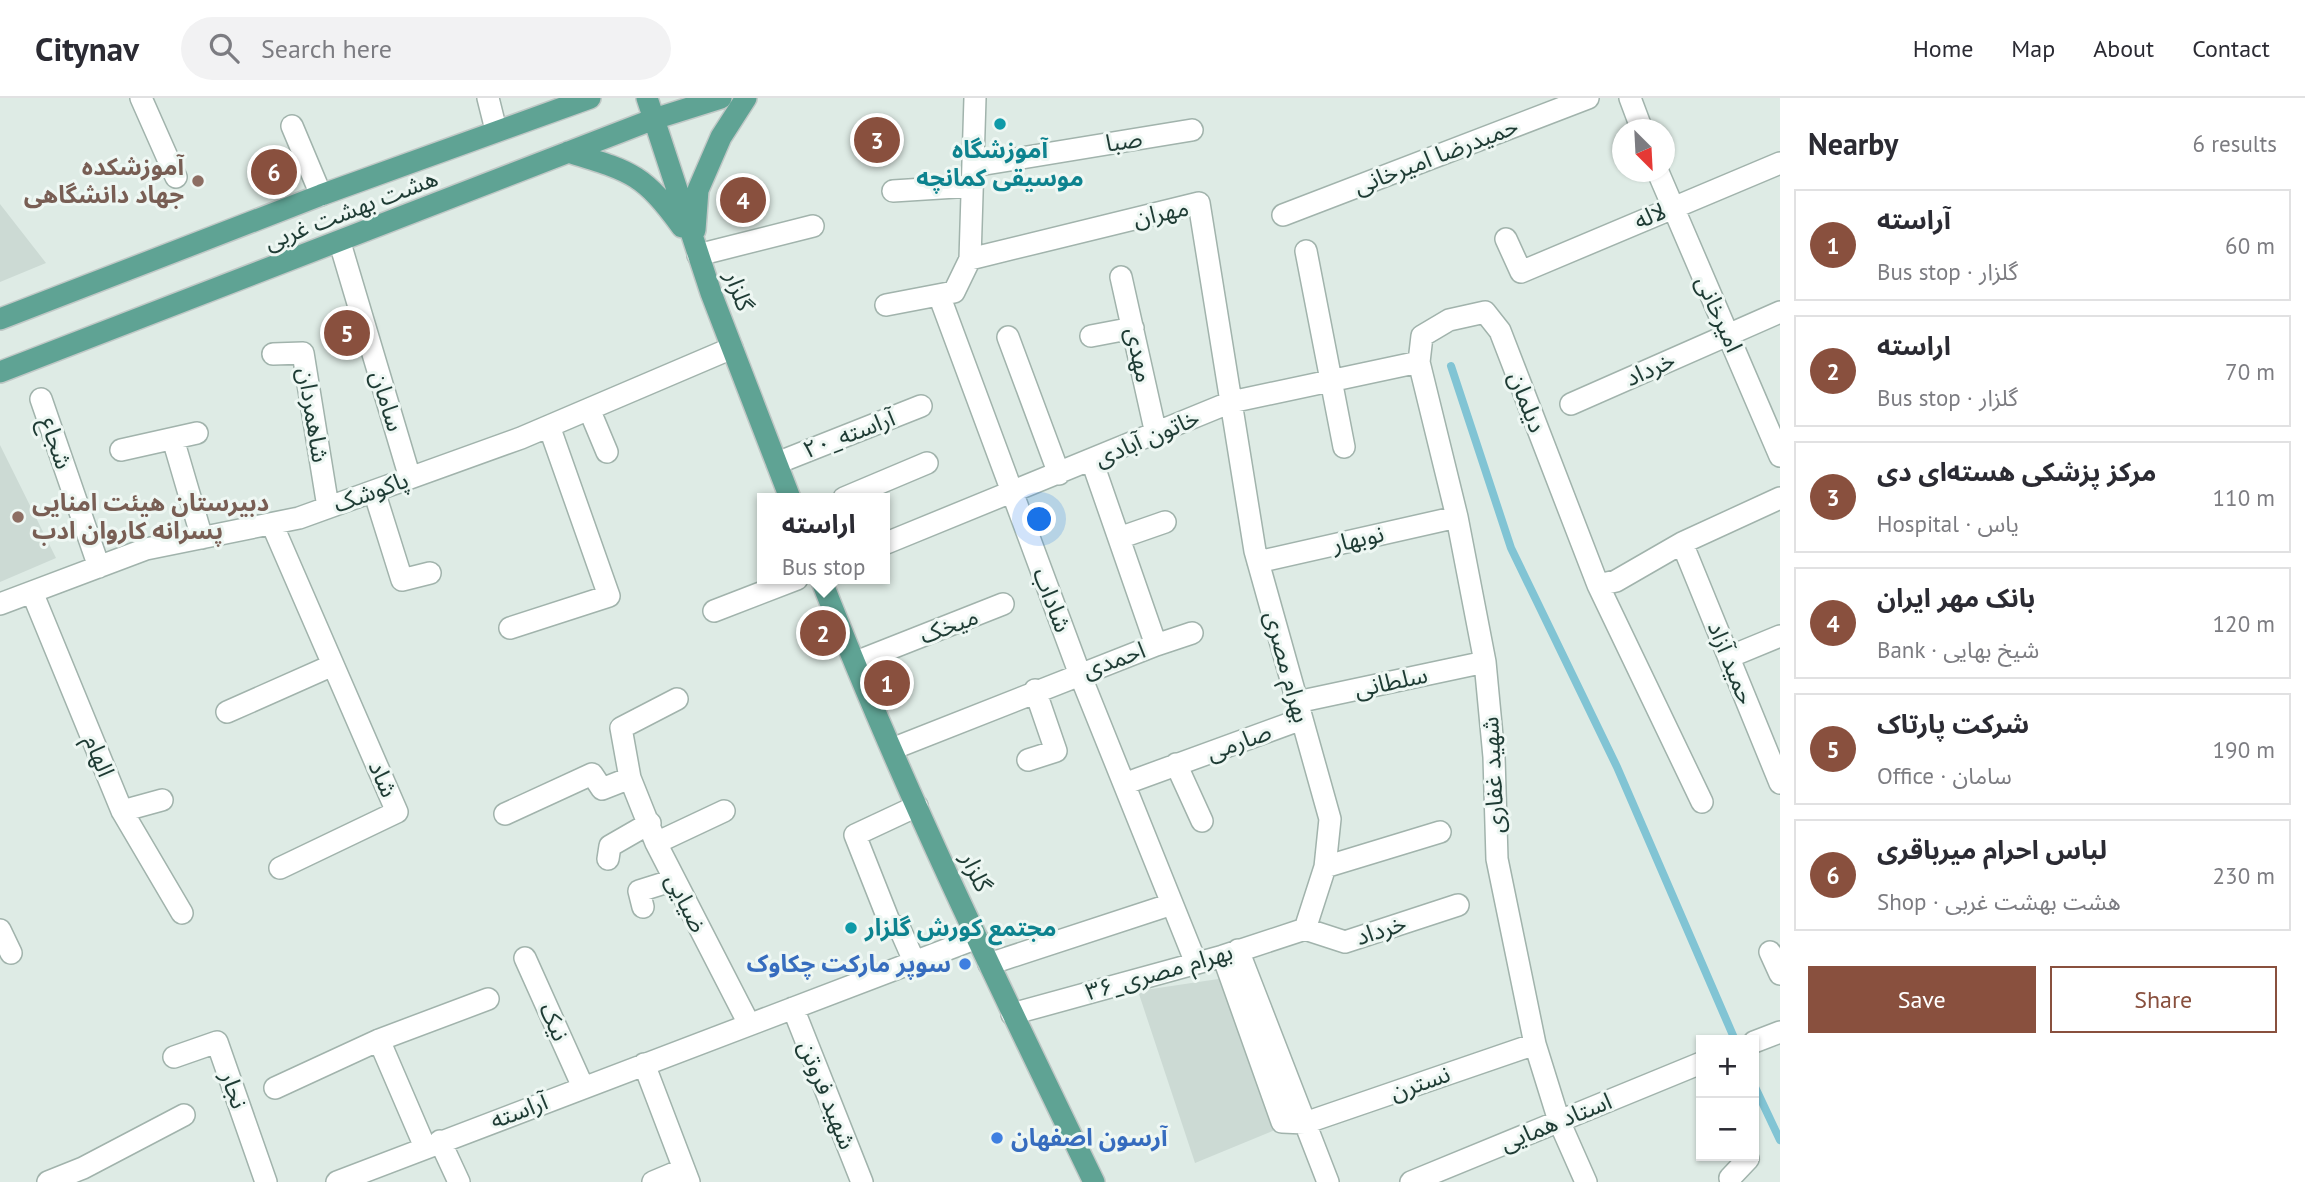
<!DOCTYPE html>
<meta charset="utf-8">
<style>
body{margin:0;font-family:"PT Sans","Noto Sans Arabic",sans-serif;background:#f2f2f3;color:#2b2b33}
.controls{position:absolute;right:21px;bottom:21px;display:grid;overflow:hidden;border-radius:0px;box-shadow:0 2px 5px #0004}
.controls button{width:63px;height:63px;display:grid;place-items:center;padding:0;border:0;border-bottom:2px solid #e1e1e2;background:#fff;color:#2b2b33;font:35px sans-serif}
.compass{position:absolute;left:1612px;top:21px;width:63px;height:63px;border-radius:50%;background:#fff;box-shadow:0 2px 5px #0004;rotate:156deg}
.you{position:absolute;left:1040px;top:422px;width:24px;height:24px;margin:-18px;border:5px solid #fff;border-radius:50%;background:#1a73e8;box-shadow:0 0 0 10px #1a73e833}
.badge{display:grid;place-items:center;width:46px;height:46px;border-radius:50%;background:#89503e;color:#fff;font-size:23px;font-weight:700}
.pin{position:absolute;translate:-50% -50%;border:4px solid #fff;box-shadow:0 2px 7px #0006}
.popup{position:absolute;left:757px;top:395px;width:133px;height:91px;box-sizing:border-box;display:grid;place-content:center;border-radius:0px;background:#fff;filter:drop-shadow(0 2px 5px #0005);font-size:23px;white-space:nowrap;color:#7c7c81}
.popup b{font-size:26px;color:#2b2b33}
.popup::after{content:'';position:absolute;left:50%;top:100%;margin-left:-14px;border:14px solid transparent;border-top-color:#fff}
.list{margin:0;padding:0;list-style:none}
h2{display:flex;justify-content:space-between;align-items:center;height:91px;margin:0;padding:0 28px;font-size:30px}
h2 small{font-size:23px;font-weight:400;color:#7c7c81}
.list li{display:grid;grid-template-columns:46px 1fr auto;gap:21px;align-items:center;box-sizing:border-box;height:112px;margin:0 14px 14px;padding:0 14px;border:2px solid #e1e1e2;border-radius:0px}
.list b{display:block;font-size:26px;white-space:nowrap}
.list p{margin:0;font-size:23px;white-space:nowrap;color:#7c7c81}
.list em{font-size:23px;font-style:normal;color:#7c7c81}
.actions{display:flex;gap:14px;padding:21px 28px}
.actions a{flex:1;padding:16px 0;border:2px solid #89503e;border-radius:0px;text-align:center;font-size:24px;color:#89503e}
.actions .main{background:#89503e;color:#fff}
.icon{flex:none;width:38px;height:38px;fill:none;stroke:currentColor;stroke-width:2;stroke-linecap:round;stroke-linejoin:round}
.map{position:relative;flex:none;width:1780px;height:1084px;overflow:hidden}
header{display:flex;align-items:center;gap:42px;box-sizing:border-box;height:98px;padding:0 35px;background:#fff;border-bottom:2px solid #e1e1e2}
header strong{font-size:33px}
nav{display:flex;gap:38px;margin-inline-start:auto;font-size:24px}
.search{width:490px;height:63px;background:#f2f2f3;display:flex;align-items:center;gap:18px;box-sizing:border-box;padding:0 24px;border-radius:38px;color:#7c7c81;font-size:26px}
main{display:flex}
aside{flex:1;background:#fff}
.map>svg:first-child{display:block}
.built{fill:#ccdad4}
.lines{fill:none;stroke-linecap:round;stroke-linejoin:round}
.stream{stroke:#81c4d4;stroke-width:8}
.minor-casing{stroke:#a1b3ac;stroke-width:24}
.major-casing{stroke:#c0c8c6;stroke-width:24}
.minor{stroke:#fff;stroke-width:21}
.major{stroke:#5fa394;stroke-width:21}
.culture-dot{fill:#0f9aa8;stroke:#eef7f3;stroke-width:2.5}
.education-dot{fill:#8d6e63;stroke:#eef7f3;stroke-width:2.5}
.shop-dot{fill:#3f7fe0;stroke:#eef7f3;stroke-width:2.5}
.labels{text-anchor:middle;stroke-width:6;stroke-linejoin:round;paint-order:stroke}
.street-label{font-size:24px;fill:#1e3b34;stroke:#eef7f3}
.culture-label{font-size:24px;font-weight:bold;fill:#0d838f;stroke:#eef7f3}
.education-label{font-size:24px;font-weight:bold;fill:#785e54;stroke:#eef7f3;text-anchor:end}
.shop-label{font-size:24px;font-weight:bold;fill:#366cbe;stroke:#eef7f3;text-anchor:end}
</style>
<header>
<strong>Citynav</strong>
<div class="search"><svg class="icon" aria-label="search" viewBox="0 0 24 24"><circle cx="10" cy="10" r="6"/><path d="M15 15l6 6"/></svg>Search here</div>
<nav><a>Home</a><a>Map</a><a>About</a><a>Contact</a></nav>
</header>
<main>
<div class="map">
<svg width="1780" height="1084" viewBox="0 0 1780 1084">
<rect width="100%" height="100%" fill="#deebe5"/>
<!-- built -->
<path class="built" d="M0,106L46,165L0,184Z
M0,347L56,460L0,484Z
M1225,880L1275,1032L1195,1065L1138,893Z"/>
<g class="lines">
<!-- stream -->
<path class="stream" d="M1451,268L1511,450L1617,669L1735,942
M1754,987L1780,1042"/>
<!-- minor casing -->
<g class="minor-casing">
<path id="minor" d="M141,0L176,79
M488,0L496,32
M1630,0L1642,32
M292,28L321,97
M973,68L1192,32
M1658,74L1780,358
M893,93L972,88
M1283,117L1588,0
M1506,141L1521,174L1780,65
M340,145L410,380
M1306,153L1344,349
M698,157L813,128
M970,161L1199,105L1255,453L1330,721L1325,769L1305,831
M1121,179L1156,336
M939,197L1079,574L1196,865
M886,207L954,194L970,161L975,0
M1091,238L1133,230
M1008,239L1059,376
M273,256L303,255L328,409
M41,301L99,469
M1571,306L1780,214
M589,311L607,354
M173,341L202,440
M121,352L197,335
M777,365L921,308
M374,393L402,482L430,475
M844,400L927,365
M272,426L397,714L280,770
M1119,440L1165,424
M1682,445L1780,685
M884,446L1231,304L1419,264
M1258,464L1457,419
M1598,487L1616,483L1682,445L1780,400
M32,494L122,713L182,815
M0,506L146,451L299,420L521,340L732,250
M714,513L797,481
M510,530L609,498L549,328
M1156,547L1192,535
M1729,559L1780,538
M856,564L1003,506
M677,601L621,630L630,680L656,745L749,926
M1297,604L1485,564
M227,614L333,567
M892,651L1156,547L1092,363
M1028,662L1056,653L1035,592
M1176,666L1202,723
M1124,686L1302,621
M122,713L162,702
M505,716L592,676L602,691L630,680
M656,745L724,713
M608,761L610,748L650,725
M1325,769L1440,734
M643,809L639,793L674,782
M1305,831L1345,844L1458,807
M0,832L11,855
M1238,852L1328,1084
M1770,854L1780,876
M1223,858L1282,1024L1305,1025L1535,946
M525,860L583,989
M914,863L899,829L891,828L855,737L917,708
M989,866L1172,806
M793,910L862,1084
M1012,916L1223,858L1305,831
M379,942L425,1049
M1754,944L1780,934
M174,959L217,944L266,1084
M644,966L689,1084
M275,990L379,942L488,901
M440,1043L459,1084
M48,1084L83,1070L184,1017
M337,1084L977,840
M653,1084L684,1071
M1411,1084L1701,965
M1586,1084L1559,1023L1535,946L1497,761L1494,659L1485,564L1457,419L1419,264L1422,238L1449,222L1485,214L1500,233L1598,487L1702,704
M1731,1084L1730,1080L1748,1061L1747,1058"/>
</g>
<!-- major casing -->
<g class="major-casing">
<path id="major" d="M647,0L711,195L790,400
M568,54C630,73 643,75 682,129
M695,132L698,92L721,39L746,0
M0,221L321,97L590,0
M0,274L654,21L721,0
M821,481C901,687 998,886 1094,1084"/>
</g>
<!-- minor -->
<use href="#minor" class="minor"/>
<!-- major -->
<use href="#major" class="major"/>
</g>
<!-- markers -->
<g class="culture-dot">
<circle cx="1000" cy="26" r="7"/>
<circle cx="851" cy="830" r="7"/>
</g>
<g class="education-dot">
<circle cx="198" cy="83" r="7"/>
<circle cx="18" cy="419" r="7"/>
</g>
<g class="shop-dot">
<circle cx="965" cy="866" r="7"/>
<circle cx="997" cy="1040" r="7"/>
</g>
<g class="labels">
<!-- street labels -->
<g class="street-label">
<text transform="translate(1124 43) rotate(-9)" y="8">صبا</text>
<text transform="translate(1436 58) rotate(-21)" y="8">حمیدرضا امیرخانی</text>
<text transform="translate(351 112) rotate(-21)" y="8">هشت بهشت غربی</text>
<text transform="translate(1161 115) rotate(-12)" y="8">مهران</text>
<text transform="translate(1650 118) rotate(-23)" y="8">لاله</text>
<text transform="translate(739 193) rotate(70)" y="8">گلزار</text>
<text transform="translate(1719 216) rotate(66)" y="8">امیرخانی</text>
<text transform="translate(1139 257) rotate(78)" y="8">مهدی</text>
<text transform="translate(1650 271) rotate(-24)" y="8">خرداد</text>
<text transform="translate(387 303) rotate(73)" y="8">سامان</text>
<text transform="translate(1527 304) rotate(69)" y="8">دیلمان</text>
<text transform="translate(313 317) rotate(81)" y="8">شاهمردان</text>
<text transform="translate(849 336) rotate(-21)" y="8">۲۰_آراسته</text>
<text transform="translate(1147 340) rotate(-23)" y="8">خاتون آبادی</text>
<text transform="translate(56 345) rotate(71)" y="8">شجاع</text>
<text transform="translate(371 394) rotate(-20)" y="8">پاکوشک</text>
<text transform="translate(1358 441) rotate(-13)" y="8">نوبهار</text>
<text transform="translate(1052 502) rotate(69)" y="8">شاداب</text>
<text transform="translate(949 528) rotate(-21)" y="8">میخک</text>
<text transform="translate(1114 562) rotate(-20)" y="8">احمدی</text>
<text transform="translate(1731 565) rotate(68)" y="8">حمید آزاد</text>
<text transform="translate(1287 569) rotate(75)" y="8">بهرام مصری</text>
<text transform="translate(1391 584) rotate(-12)" y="8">سلطانی</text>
<text transform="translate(1239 644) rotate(-20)" y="8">صارمی</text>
<text transform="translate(99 658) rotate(68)" y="8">الهام</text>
<text transform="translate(1493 677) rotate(-93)" y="8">شهید غفاری</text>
<text transform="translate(383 681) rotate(66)" y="8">شاد</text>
<text transform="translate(976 774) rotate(65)" y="8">گلزار</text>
<text transform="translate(686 805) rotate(63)" y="8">ضیایی</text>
<text transform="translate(1381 832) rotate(-18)" y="8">خرداد</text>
<text transform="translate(1159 874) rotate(-16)" y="8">۳۶_بهرام مصری</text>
<text transform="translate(554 924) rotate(66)" y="8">نیک</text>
<text transform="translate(1420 985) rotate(-19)" y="8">نسترن</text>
<text transform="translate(234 992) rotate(71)" y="8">نجار</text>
<text transform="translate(827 997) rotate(68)" y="8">شهید فروتن</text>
<text transform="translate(519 1013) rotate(-21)" y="8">آراسته</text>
<text transform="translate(1556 1024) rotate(-22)" y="8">استاد همایی</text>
</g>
<!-- culture labels -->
<g class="culture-label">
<text x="1000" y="60">آموزشگاه<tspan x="1000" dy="28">موسیقی کمانچه</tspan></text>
<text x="865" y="838" text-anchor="start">مجتمع کورش گلزار</text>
</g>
<!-- education labels -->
<g class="education-label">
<text x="184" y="77">آموزشکده<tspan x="184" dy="28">جهاد دانشگاهی</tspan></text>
<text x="32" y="413" text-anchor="start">دبیرستان هیئت امنایی<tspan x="32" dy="28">پسرانه کاروان ادب</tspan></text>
</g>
<!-- shop labels -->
<g class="shop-label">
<text x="951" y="874">سوپر مارکت چکاوک</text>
<text x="1011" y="1048" text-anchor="start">آرسون اصفهان</text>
</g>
</g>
</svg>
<div class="controls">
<button>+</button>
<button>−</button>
</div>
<svg class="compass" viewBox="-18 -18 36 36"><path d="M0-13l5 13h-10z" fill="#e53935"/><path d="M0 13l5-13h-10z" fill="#7c7c81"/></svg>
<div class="you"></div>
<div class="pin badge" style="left:887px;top:585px">1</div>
<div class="pin badge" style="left:823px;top:535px">2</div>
<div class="popup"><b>اراسته</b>Bus stop</div>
<div class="pin badge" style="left:877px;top:42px">3</div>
<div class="pin badge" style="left:743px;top:102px">4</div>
<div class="pin badge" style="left:347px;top:235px">5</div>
<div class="pin badge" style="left:274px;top:74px">6</div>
</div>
<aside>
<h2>Nearby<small>6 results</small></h2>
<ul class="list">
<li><span class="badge">1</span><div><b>آراسته</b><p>Bus stop · گلزار</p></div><em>60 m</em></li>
<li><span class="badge">2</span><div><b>اراسته</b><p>Bus stop · گلزار</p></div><em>70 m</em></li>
<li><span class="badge">3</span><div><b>مرکز پزشکی هسته‌ای دی</b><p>Hospital · یاس</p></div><em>110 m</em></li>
<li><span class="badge">4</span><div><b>بانک مهر ایران</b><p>Bank · شیخ بهایی</p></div><em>120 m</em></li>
<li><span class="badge">5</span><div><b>شرکت پارتاک</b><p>Office · سامان</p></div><em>190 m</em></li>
<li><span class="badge">6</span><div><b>لباس احرام میرباقری</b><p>Shop · هشت بهشت غربی</p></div><em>230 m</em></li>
</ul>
<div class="actions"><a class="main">Save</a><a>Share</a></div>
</aside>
</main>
